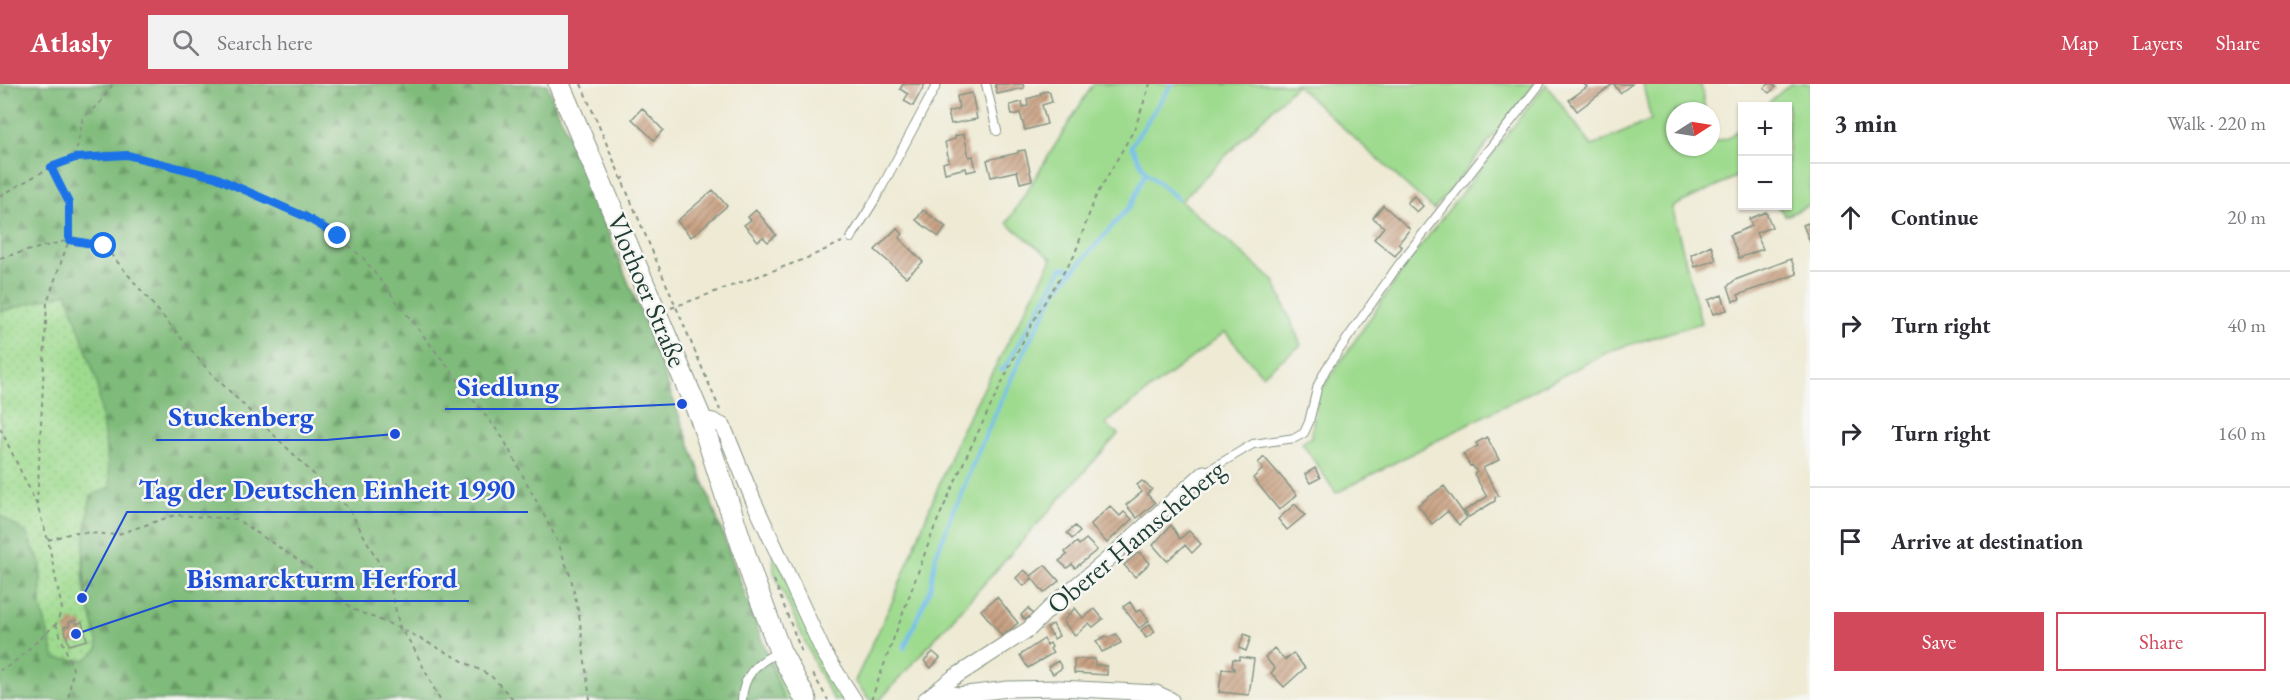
<!DOCTYPE html>
<meta charset="utf-8">
<style>
body{margin:0;font-family:"EB Garamond",serif;background:#f2f2f3;color:#2b2b33}
.controls{position:absolute;right:18px;top:18px;display:grid;overflow:hidden;border-radius:0px;box-shadow:0 2px 4px #0004}
.controls button{width:54px;height:54px;display:grid;place-items:center;padding:0;border:0;border-bottom:2px solid #e1e1e2;background:#fff;color:#2b2b33;font:30px sans-serif}
.compass{position:absolute;left:1666px;top:18px;width:54px;height:54px;border-radius:50%;background:#fff;box-shadow:0 2px 4px #0004;rotate:78deg}
.stop{position:absolute;width:18px;height:18px;margin:-14px;border:4px solid #1a73e8;border-radius:50%;background:#fff}
.stop.end{background:#1a73e8;border-color:#fff;box-shadow:0 2px 6px #0008}
.list{margin:0;padding:0;list-style:none}
h2{display:flex;justify-content:space-between;align-items:center;height:78px;margin:0;padding:0 24px;font-size:26px}
h2 small{font-size:20px;font-weight:400;color:#7c7c81}
.list li{display:grid;grid-template-columns:39px 1fr auto;gap:18px;align-items:center;box-sizing:border-box;height:108px;padding:0 24px;border-top:2px solid #e1e1e2}
.list b{display:block;font-size:22px;white-space:nowrap}
.list em{font-size:20px;font-style:normal;color:#7c7c81}
.actions{display:flex;gap:12px;padding:18px 24px}
.actions a{flex:1;padding:14px 0;border:2px solid #d1495b;border-radius:0px;text-align:center;font-size:21px;color:#d1495b}
.actions .main{background:#d1495b;color:#fff}
.icon{flex:none;width:33px;height:33px;fill:none;stroke:currentColor;stroke-width:2;stroke-linecap:round;stroke-linejoin:round}
.map{position:relative;flex:none;width:1810px;height:616px;overflow:hidden}
header{display:flex;align-items:center;gap:36px;box-sizing:border-box;height:84px;padding:0 30px;background:#d1495b;color:#fff}
header strong{font-size:28px}
nav{display:flex;gap:33px;margin-inline-start:auto;font-size:21px}
.search{width:420px;height:54px;background:#f2f2f3;display:flex;align-items:center;gap:15px;box-sizing:border-box;padding:0 21px;border-radius:0px;color:#7c7c81;font-size:22px}
main{display:flex}
aside{flex:1;background:#fff}
.map>svg:first-child{display:block}
.grass{fill:#9fdb8f;stroke:#5f8c62;stroke-width:1.5}
.forest{fill:url(#forest-firs);stroke:#4f7c57;stroke-width:1.5}
.park{fill:url(#park-dots);stroke:#5f8c62;stroke-width:1.5}
.lines{fill:none;stroke-linecap:round;stroke-linejoin:round}
.stream{stroke:#77bfef;stroke-width:4}
.building{fill:url(#building-hatch)}
.service-casing{stroke:#869484;stroke-width:10}
.minor-casing{stroke:#869484;stroke-width:17}
.secondary-casing{stroke:#869484;stroke-width:23}
.path{stroke:#869484;stroke-width:2;stroke-dasharray:4.5 4.5;stroke-linecap:butt}
.service{stroke:#fff;stroke-width:8}
.minor{stroke:#fff;stroke-width:15}
.secondary{stroke:#fff;stroke-width:21}
.route{stroke:#1a73e8;stroke-width:8}
.labels{text-anchor:middle;stroke-width:5;stroke-linejoin:round;paint-order:stroke}
.street-label{font-size:27px;fill:#1f3d34;stroke:#f6f6f2}
.leader{fill:none;stroke:#1d4ed8;stroke-width:2}
.callout-dot{fill:#1d4ed8;stroke:#f6f6f2;stroke-width:2}
.callout-label{font-size:28px;text-anchor:middle;font-weight:bold;fill:#1d4ed8;stroke:#f6f6f2;stroke-width:5;stroke-linejoin:round;paint-order:stroke}
</style>
<header>
<strong>Atlasly</strong>
<div class="search"><svg class="icon" aria-label="search" viewBox="0 0 24 24"><circle cx="10" cy="10" r="6"/><path d="M15 15l6 6"/></svg>Search here</div>
<nav><a>Map</a><a>Layers</a><a>Share</a></nav>
</header>
<main>
<div class="map">
<svg width="1810" height="616" viewBox="0 0 1810 616">
<defs>
<pattern id="forest-firs" width="22" height="20" patternUnits="userSpaceOnUse" patternTransform="scale(1.5)"><rect width="22" height="20" fill="#7fbb7a"/><path d="M5 1l3.5 6h-7zM16 11l3.5 6h-7z" fill="#679965"/></pattern>
<pattern id="park-dots" width="8" height="8" patternUnits="userSpaceOnUse" patternTransform="scale(1.5)"><rect width="8" height="8" fill="#9fdb8f"/><path d="M2 2h.1M6 6h.1" fill="none" stroke="#88bd7c" stroke-width="1.8" stroke-linecap="round"/></pattern>
<pattern id="building-hatch" width="6" height="6" patternUnits="userSpaceOnUse" patternTransform="scale(1.5)"><rect width="6" height="6" fill="#c9a082"/><path d="M-1 1l2-2M0 6l6-6M5 7l2-2" fill="none" stroke="#a3846b"/></pattern>
</defs>
<rect width="100%" height="100%" fill="#f6f6f2"/>
<filter id="ink" filterUnits="userSpaceOnUse"><feTurbulence type="fractalNoise" baseFrequency=".0167" numOctaves="2"/><feDisplacementMap in="SourceGraphic" scale="12" xChannelSelector="R" yChannelSelector="G"/><feConvolveMatrix kernelMatrix="1 2 1 2 8 2 1 2 1" color-interpolation-filters="sRGB"/></filter>
<filter id="wash" filterUnits="userSpaceOnUse"><feTurbulence type="fractalNoise" baseFrequency=".008" numOctaves="4" result="noise"/><feDisplacementMap in="SourceGraphic" scale="24" xChannelSelector="R" yChannelSelector="G"/><feGaussianBlur stdDeviation="1.35" result="paint"/><feColorMatrix in="noise" values="0 0 0 0 0 0 0 0 0 0 0 0 0 0 0 0 0 1.4 0 .05"/><feComposite in="paint" operator="in"/></filter>
<g filter="url(#wash)">
<rect width="100%" height="100%" fill="#eeead4"/>
<!-- grass -->
<path class="grass" d="M1093,0H1535L1434,126L1296,1L1181,117L1274,197L1301,261L1262,291L1225,248L1105,340L1118,350L880,616H870L855,597L893,516L958,353L1052,175L1007,139Z
M1546,0L1592,62L1651,36L1643,0H1701L1705,27H1675V63H1711V59L1728,54L1742,42V90L1672,123L1701,239L1612,266L1336,409L1302,359L1311,353L1318,311L1409,177Z
M1790,0H1810V121L1786,132L1777,122H1788V22H1765Z
M773,467L847,616H834L818,587L774,488Z
M762,559L794,616H784L780,612Z"/>
<!-- forest -->
<path class="forest" d="M0,0H547L645,239L784,616H0V431L26,449L41,480V524L88,520C81,484 84,447 91,412L67,210L0,228Z"/>
<!-- park -->
<path class="park" d="M67,209L97,298L111,403L91,412C86,440 81,471 84,501C86,523 96,541 98,565L85,576L55,575L41,524V480L26,449L0,431V228Z"/>
<g class="lines">
<!-- stream -->
<path class="stream" d="M1146,88L1178,115
M1000,286L1004,285L1063,183L1074,186
M904,564L930,505L936,471L978,368L1025,265L1058,204L1131,121L1146,88L1131,62L1172,0"/>
</g>
<g id="blocks">
<!-- building -->
<path class="building" d="M903,0H925L913,22L904,17L908,10L900,5Z
M995,0H1023L1024,4L997,10Z
M1584,0H1613L1577,27L1569,16L1587,3Z
M1614,0H1632L1620,9Z
M1769,0H1773L1776,3L1769,9L1764,4Z
M1047,7L1050,9L1052,18L1042,21L1047,40L1025,46L1020,29L1012,31L1010,21L1022,18L1023,23L1028,22L1027,15L1041,11L1040,9Z
M972,9L977,35L951,40L948,28L959,25L957,12Z
M642,24L663,46L654,56L632,35Z
M964,50L969,73L973,72L976,86L967,88L966,84L945,89L943,79L949,77L945,58L955,55V52Z
M1025,66L1032,96L1020,99L1017,87L991,93L987,76L1018,69V67Z
M713,106L727,122L691,153L677,137Z
M1414,112L1423,122L1417,128L1407,119Z
M1383,121L1410,145L1398,160L1402,163L1395,172L1374,155L1384,143L1373,134Z
M756,126L776,151L768,158L763,153L758,157L744,141L751,136L748,133Z
M923,126L946,143L939,153L916,136Z
M1766,128L1772,143L1756,149L1763,165L1739,174L1730,151L1752,142L1749,135Z
M1808,139L1810,145V158L1803,141Z
M897,144L903,150L899,154L923,178L906,193L875,166Z
M1711,161L1716,176L1695,183L1691,171Z
M1791,175L1797,190L1738,211L1740,215L1733,217L1728,202L1735,196Z
M1722,211L1727,226L1713,230L1708,216Z
M1487,353L1499,376L1483,384L1499,412L1495,413V417L1469,433L1464,427L1487,413L1474,390L1477,388L1472,381L1470,382L1463,370L1478,362L1476,359Z
M1264,373L1297,411L1279,426L1253,394L1263,385L1258,379Z
M1315,384L1320,394L1310,399L1305,390Z
M1142,397L1152,405L1147,410L1155,419L1137,434L1126,421L1142,408L1137,401Z
M1444,402L1467,434L1459,441L1448,427L1432,440L1418,421Z
M1295,420L1305,431L1287,446L1278,435Z
M1110,422L1120,432L1124,428L1132,435L1107,459L1090,441Z
M1171,441L1180,455L1189,447L1201,460L1192,469L1185,461L1167,477L1153,461Z
M1075,442L1080,448L1072,455L1067,449Z
M1086,455L1097,466L1075,484L1072,480L1067,484L1059,477L1067,471L1065,468L1077,458L1079,461Z
M1139,468L1150,479L1135,493L1124,481Z
M1045,481L1059,497L1044,509L1032,494L1024,502L1016,494L1024,486L1031,492Z
M997,513L1018,539L1002,552L981,526Z
M1130,518L1136,528L1141,525L1149,537L1139,544L1123,523Z
M1028,524L1033,530L1025,536L1021,531Z
M1075,524L1083,534L1095,525L1103,535L1093,543L1089,539L1075,552L1063,537Z
M76,536V540L82,538L87,556L69,561L64,543L70,542L69,538Z
M1053,540L1059,552L1054,555L1047,544Z
M1150,540L1155,548L1146,554L1141,546Z
M1116,550L1121,559L1102,568L1096,557L1106,552L1108,554Z
M1244,550L1251,553L1246,567L1239,564Z
M1044,555L1047,561L1050,559L1052,563L1050,565L1053,569L1028,584L1020,571Z
M1274,564L1285,576L1293,569L1305,584L1284,603L1271,589L1275,585L1265,573Z
M933,568L940,574L931,584L924,577Z
M1240,573L1254,575L1249,611L1219,608L1222,585L1234,586V584L1232,583L1233,575L1239,576Z
M1074,575H1095V581L1107,582V591L1074,589Z
M1058,577L1062,584L1053,590L1048,583Z"/>
</g>
</g>
<g filter="url(#ink)">
<use href="#blocks" fill-opacity="0" stroke="#869484" stroke-width="1.5"/>
<g class="lines">
<!-- service casing -->
<g class="service-casing">
<path id="service" d="M986,0L997,47
M851,154L876,114L937,0
M1204,389L1253,360L1295,354L1304,349L1309,338L1318,301L1326,285L1397,183L1540,0
M742,616C743,591 757,578 779,568"/>
</g>
<!-- minor casing -->
<g class="minor-casing">
<path id="minor" d="M701,335L713,337L723,342L754,418L824,569L854,616
M936,608L958,611L1008,605L1059,604L1156,609L1171,616
M925,616L953,594L1029,545L1054,520L1107,476L1204,389"/>
</g>
<!-- secondary casing -->
<g class="secondary-casing">
<path id="secondary" d="M559,0L701,335L753,495L780,567L806,616"/>
</g>
<!-- path -->
<path class="path" d="M581,0L720,326
M75,74L83,33L99,20L113,0
M621,96L628,91
M0,112L51,83L75,74L127,71L215,93L306,133L338,152L363,174L503,354L557,456L571,494L579,531L590,616
M0,174L69,156L104,162L207,285L349,425L389,497L400,544L412,561L440,616
M671,224L805,175L842,158
M0,344L37,421L48,456L62,525L56,540L11,581L0,586
M37,421L47,218L69,156V119L51,83
M48,456L76,448L116,451L175,431L236,435L315,487L352,525L400,544L491,592L514,616
M774,496L802,569
M56,540L73,585L68,616
M813,590L828,616
M871,616L935,442L967,371L1013,276L1039,227L1074,172L1095,114L1135,44L1150,0"/>
<!-- service -->
<use href="#service" class="service"/>
<!-- minor -->
<use href="#minor" class="minor"/>
<!-- secondary -->
<use href="#secondary" class="secondary"/>
</g>
</g>
<g class="lines" filter="url(#ink)">
<!-- route -->
<path class="route" d="M104,162L69,156V119L51,83L75,74L127,71L215,93L306,133L338,152"/>
</g>
<g class="labels">
<!-- street labels -->
<g class="street-label">
<text transform="translate(647 206) rotate(67)" y="9">Vlothoer Straße</text>
<text transform="translate(1136 453) rotate(-40)" y="9">Oberer Hamscheberg</text>
</g>
</g>
<!-- callouts -->
<path class="leader" d="M682 320L571 325H445M395 350L326 356H156M82 514L127 428H528M76 550L174 517H469"/>
<g class="callout-dot">
<circle cx="682" cy="320" r="6"/>
<circle cx="395" cy="350" r="6"/>
<circle cx="82" cy="514" r="6"/>
<circle cx="76" cy="550" r="6"/>
</g>
<g class="callout-label">
<text x="508" y="312">Siedlung</text>
<text x="241" y="342">Stuckenberg</text>
<text x="327" y="415">Tag der Deutschen Einheit 1990</text>
<text x="322" y="504">Bismarckturm Herford</text>
</g>
</svg>
<div class="controls">
<button>+</button>
<button>−</button>
</div>
<svg class="compass" viewBox="-18 -18 36 36"><path d="M0-13l5 13h-10z" fill="#e53935"/><path d="M0 13l5-13h-10z" fill="#7c7c81"/></svg>
<div class="stop" style="left:104px;top:162px"></div>
<div class="stop end" style="left:338px;top:152px"></div>
</div>
<aside>
<h2>3 min<small>Walk · 220 m</small></h2>
<ul class="list">
<li><svg class="icon" aria-label="ahead" viewBox="0 0 24 24"><path d="M12 20V5M6 11l6-6 6 6"/></svg><div><b>Continue</b></div><em>20 m</em></li>
<li><svg class="icon" aria-label="right" viewBox="0 0 24 24"><path d="M7 20v-9h11M14 6l5 5-5 5"/></svg><div><b>Turn right</b></div><em>40 m</em></li>
<li><svg class="icon" aria-label="right" viewBox="0 0 24 24"><path d="M7 20v-9h11M14 6l5 5-5 5"/></svg><div><b>Turn right</b></div><em>160 m</em></li>
<li><svg class="icon" aria-label="arrive" viewBox="0 0 24 24"><path d="M6 21V4h12l-3 4 3 4H6"/></svg><div><b>Arrive at destination</b></div></li>
</ul>
<div class="actions"><a class="main">Save</a><a>Share</a></div>
</aside>
</main>
